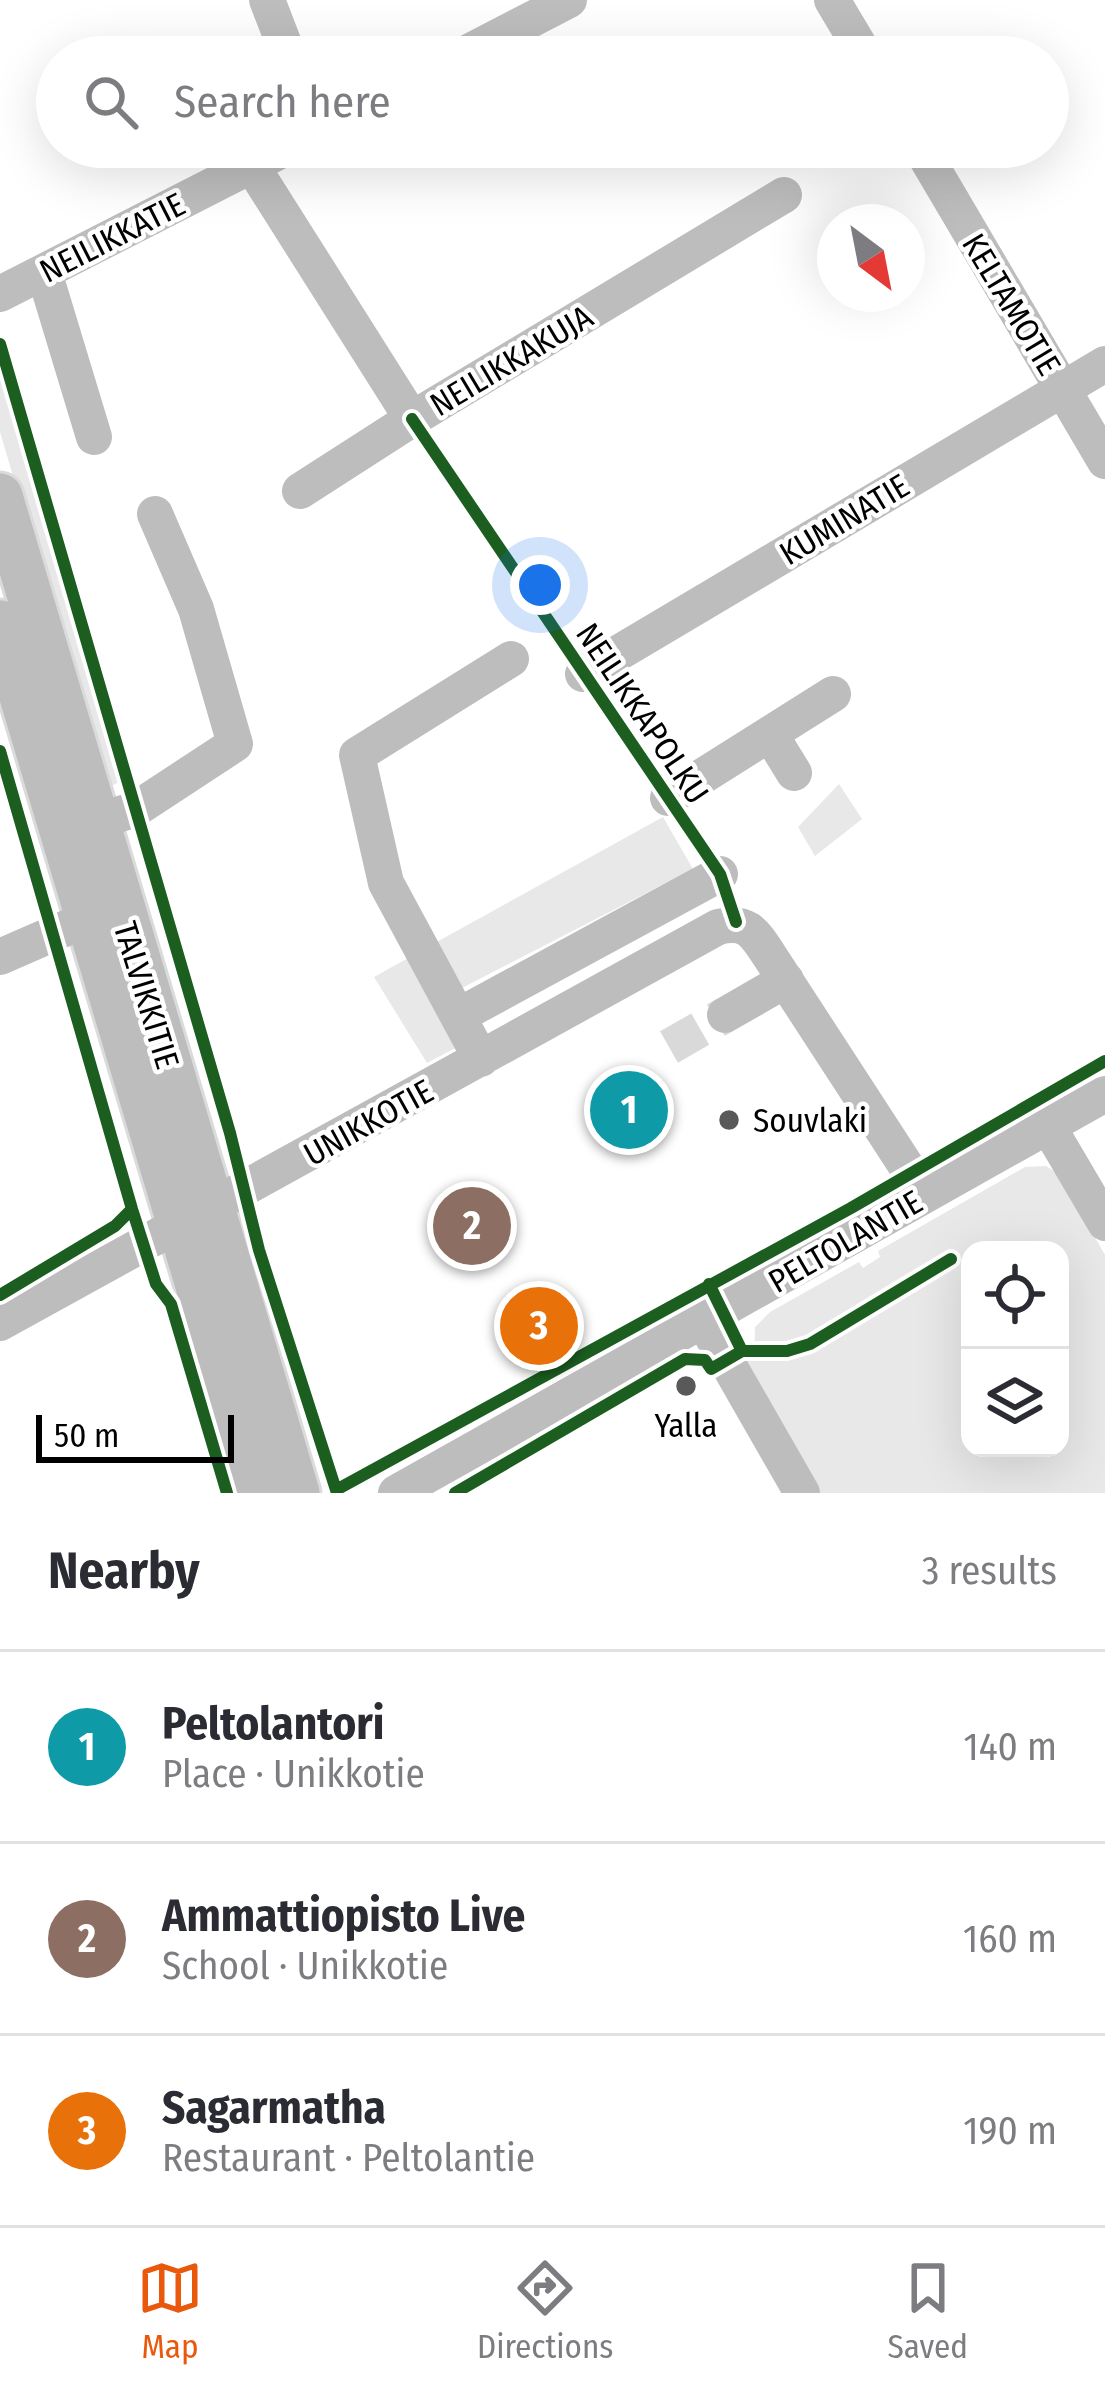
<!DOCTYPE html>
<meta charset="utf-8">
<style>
body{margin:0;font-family:"Fira Sans Condensed",sans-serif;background:#f7f7f7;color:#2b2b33}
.controls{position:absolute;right:36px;bottom:36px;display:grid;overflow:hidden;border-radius:24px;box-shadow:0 12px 48px #0002}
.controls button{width:108px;height:108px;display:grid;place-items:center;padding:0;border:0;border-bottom:3px solid #e1e1e2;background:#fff;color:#2b2b33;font:60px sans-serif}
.compass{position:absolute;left:817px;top:204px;width:108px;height:108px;border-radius:50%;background:#fff;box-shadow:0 12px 48px #0002;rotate:148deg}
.scale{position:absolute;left:36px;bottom:30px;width:198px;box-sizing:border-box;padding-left:12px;border:6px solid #000;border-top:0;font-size:33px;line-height:42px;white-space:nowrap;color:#000;-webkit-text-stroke:9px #fff;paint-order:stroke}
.you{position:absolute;left:540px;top:585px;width:42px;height:42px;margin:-30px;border:9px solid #fff;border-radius:50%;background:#1a73e8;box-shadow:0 0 0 18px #1a73e833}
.badge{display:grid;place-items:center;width:78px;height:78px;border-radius:50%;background:#ea580c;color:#fff;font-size:39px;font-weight:700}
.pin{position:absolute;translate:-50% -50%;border:6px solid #fff;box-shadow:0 3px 12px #0006}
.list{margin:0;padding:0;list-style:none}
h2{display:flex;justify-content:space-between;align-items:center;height:156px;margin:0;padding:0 48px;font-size:51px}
h2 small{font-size:39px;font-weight:400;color:#7c7c81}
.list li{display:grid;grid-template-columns:78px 1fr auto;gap:36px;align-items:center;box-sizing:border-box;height:192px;padding:0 48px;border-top:3px solid #e1e1e2}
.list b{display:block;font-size:45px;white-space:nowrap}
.list p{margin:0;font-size:39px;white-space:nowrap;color:#7c7c81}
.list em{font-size:39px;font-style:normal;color:#7c7c81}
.icon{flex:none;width:66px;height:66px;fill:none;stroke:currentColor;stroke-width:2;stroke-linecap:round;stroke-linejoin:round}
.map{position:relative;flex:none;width:1105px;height:1493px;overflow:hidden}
.search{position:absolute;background:#fff;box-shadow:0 12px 48px #0002;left:36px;right:36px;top:36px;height:132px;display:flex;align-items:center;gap:30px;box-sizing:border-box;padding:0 42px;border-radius:66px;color:#7c7c81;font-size:45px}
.sheet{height:732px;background:#fff}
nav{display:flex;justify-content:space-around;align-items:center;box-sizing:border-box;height:168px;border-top:3px solid #e1e1e2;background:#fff;font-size:33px;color:#7c7c81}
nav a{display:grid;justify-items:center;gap:6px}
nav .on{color:#ea580c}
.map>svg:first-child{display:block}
.green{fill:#e8e8e8;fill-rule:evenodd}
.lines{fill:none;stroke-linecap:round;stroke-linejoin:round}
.minor-tunnel{stroke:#d9d9d9;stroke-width:36;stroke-dasharray:36 18;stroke-linecap:butt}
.major-casing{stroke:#dbdbdb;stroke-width:51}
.minor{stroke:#bdbdbd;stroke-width:36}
.major{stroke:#bdbdbd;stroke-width:45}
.cycleway-casing{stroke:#fff;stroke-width:20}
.cycleway{stroke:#1b5e20;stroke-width:12}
.poi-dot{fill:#595959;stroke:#fff;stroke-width:4.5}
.labels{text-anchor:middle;stroke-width:9;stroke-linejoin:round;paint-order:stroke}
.street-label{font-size:33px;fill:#000;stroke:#fff}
.poi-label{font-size:33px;fill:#000;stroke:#fff;text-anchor:start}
</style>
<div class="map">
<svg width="1105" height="1493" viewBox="0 0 1105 1493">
<rect width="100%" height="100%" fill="#fff"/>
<!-- green -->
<path class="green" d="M0,376L118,783L105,788L0,432Z
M839,784L862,819L815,856L798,827Z
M663,817L693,869L456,991L433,944Z
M419,952L467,1042L427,1063L374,977Z
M1046,1166L1060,1175L1105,1255V1493H819L744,1359L754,1357L755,1327L770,1312L859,1262L863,1268L880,1257L878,1251L1025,1167ZM970,1250H1060V1448H970Z"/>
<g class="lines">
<!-- minor-tunnel -->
<path class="minor-tunnel" d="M669,1047L725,1015"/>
<!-- major casing -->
<g class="major-casing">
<path id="major" d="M0,496L297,1493
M0,623L260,1493"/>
</g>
<!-- minor -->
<path class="minor" d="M267,0L289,57
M832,0L866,57
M459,57L569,0
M920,147L1105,461
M252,166L412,419L784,195
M44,272L94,437
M0,294L288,147
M300,491L412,419
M583,674L1105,364
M770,734L794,773
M668,798L833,694
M95,822L136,809L235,744L196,609L155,514
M0,957L110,909
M725,1015L786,980
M458,1016L720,874
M481,1059L386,883L357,755L511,659
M1048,1126L1105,1223
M704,1322L802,1493
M0,1323L718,927C747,920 754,932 769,955L925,1195
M396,1493L1105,1094"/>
<!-- major -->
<use href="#major" class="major"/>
<!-- cycleway casing -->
<g class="cycleway-casing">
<path id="cycleway" d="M0,344L230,1133L259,1250L337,1493
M412,419L720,874L736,922
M0,751L132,1209L156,1284L171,1304L227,1493
M0,1295L115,1226L132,1209
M742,1351H787L810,1344L951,1259
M336,1490L851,1208L1105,1061
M455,1493L685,1359L705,1360L711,1369L742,1351L709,1284"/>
</g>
<!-- cycleway -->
<use href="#cycleway" class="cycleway"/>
</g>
<!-- markers -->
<g class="poi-dot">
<circle cx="729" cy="1120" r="12"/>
<circle cx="686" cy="1386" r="12"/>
</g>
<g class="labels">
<!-- street labels -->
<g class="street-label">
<text transform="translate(112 237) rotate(-27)" y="12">NEILIKKATIE</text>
<text transform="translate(1012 304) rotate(59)" y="12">KELTAMOTIE</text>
<text transform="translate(511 360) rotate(-31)" y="12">NEILIKKAKUJA</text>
<text transform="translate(844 519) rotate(-31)" y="12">KUMINATIE</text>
<text transform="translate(643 713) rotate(56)" y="12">NEILIKKAPOLKU</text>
<text transform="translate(147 995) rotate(73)" y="12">TALVIKKITIE</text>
<text transform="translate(368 1122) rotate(-29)" y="12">UNIKKOTIE</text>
<text transform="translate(845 1241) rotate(-30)" y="12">PELTOLANTIE</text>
</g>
<!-- poi labels -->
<g class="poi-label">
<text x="753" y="1132">Souvlaki</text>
<text x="686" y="1437" text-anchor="middle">Yalla</text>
</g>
</g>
</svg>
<div class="controls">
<button><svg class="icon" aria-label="locate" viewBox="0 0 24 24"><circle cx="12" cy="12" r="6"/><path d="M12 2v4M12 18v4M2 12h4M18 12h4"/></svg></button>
<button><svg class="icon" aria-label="layers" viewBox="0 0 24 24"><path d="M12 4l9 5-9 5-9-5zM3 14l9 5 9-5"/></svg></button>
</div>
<svg class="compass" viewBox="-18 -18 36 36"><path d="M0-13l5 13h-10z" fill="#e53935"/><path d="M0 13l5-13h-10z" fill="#7c7c81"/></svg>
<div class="scale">50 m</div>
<div class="you"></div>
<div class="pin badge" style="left:629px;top:1110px;background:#0f9aa8">1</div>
<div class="pin badge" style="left:472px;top:1226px;background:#8d6e63">2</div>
<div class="pin badge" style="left:539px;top:1326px;background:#e8710a">3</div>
<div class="search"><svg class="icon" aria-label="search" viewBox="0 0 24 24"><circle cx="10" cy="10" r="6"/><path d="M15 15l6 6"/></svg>Search here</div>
</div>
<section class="sheet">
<h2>Nearby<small>3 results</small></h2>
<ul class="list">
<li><span class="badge" style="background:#0f9aa8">1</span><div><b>Peltolantori</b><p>Place · Unikkotie</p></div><em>140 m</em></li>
<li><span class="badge" style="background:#8d6e63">2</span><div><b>Ammattiopisto Live</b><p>School · Unikkotie</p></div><em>160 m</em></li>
<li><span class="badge" style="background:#e8710a">3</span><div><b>Sagarmatha</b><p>Restaurant · Peltolantie</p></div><em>190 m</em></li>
</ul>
</section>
<nav>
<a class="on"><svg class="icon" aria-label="map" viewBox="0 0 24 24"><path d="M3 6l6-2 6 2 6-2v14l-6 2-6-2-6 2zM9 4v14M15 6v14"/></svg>Map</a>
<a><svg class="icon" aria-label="directions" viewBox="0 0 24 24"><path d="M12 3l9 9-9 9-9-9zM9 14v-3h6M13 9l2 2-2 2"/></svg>Directions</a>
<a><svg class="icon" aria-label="saved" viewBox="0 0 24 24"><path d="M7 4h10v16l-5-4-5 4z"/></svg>Saved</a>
</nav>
